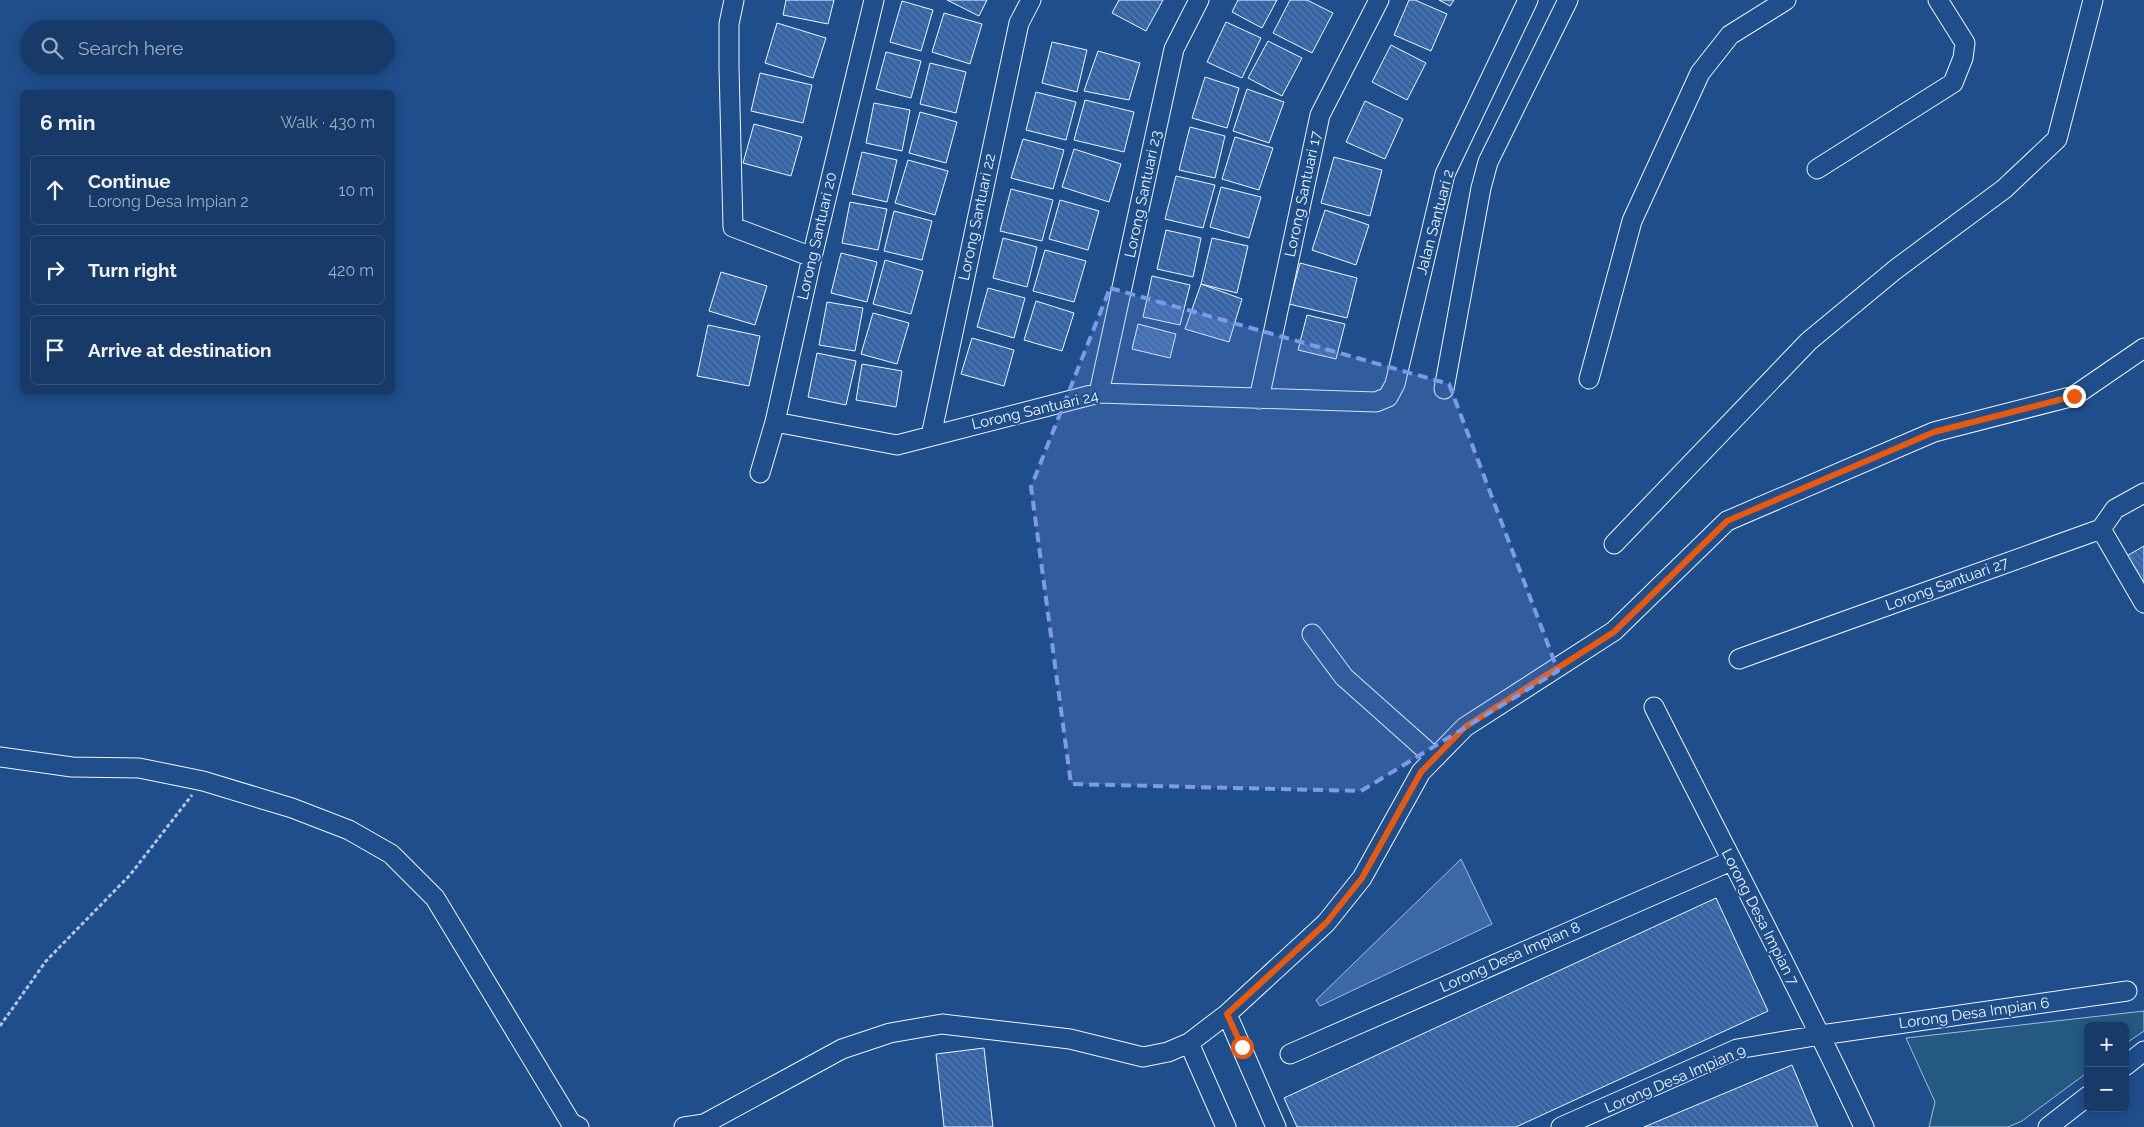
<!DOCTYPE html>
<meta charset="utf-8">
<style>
body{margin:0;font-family:Raleway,sans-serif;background:#20416f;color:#f1f3f6}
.controls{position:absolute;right:15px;bottom:15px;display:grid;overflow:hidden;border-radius:8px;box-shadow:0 2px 12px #0003}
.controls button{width:45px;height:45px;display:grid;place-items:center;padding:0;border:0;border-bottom:1px solid #36547d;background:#173a69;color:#f1f3f6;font:25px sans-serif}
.stop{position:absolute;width:15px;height:15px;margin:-11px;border:4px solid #ea580c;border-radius:50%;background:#fff}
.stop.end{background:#ea580c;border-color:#fff;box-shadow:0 1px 5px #0008}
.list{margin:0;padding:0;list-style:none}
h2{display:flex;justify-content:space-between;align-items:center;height:65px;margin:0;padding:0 20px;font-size:21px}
h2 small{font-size:16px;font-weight:400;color:#9eadc0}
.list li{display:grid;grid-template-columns:32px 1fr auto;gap:15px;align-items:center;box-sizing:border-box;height:70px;margin:0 10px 10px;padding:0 10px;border:1px solid #36547d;border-radius:8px}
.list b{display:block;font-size:19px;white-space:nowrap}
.list p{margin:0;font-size:16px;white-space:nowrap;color:#9eadc0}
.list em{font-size:16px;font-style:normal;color:#9eadc0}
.icon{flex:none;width:28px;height:28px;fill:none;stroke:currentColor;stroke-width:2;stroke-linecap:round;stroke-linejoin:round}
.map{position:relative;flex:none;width:2144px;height:1127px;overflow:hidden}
.search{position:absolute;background:#173a69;box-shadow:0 2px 12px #0003;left:20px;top:20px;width:375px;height:55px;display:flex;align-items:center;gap:12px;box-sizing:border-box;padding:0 18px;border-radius:28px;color:#9eadc0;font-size:19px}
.panel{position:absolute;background:#173a69;box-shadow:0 2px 12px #0003;left:20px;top:90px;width:375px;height:305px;border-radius:8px}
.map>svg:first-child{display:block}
.park{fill:#245a82;stroke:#a8bbd7}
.water{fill:#3b69a3;stroke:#a8bbd7}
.building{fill:url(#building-back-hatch);stroke:#f2f6ff}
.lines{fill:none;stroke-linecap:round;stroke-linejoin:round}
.minor-casing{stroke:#f2f6ff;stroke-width:21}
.path{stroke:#b3c4dc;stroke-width:3;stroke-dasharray:4 2.5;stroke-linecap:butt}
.minor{stroke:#1f4e8c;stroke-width:19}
.route{stroke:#ea580c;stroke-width:6}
.marked{fill:#7d9aea;fill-opacity:0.2;stroke:#7d9aea;stroke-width:4;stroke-dasharray:10 6;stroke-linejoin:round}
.labels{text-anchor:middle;stroke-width:4;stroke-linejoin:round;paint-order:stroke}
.street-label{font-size:15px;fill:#f2f6ff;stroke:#1f4e8c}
</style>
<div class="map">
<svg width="2144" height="1127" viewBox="0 0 2144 1127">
<defs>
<pattern id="building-back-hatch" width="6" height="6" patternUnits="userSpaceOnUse" patternTransform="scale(1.25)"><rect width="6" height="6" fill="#3563a3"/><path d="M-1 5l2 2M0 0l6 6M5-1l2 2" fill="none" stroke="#537ab1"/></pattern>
</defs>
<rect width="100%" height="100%" fill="#1f4e8c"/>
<!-- park -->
<path class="park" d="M2144,1011V1031L2125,1044V1026H2088V1072L2022,1121L2008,1127H1929L1935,1102L1906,1038Z"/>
<!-- water -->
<path class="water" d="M1461,859L1492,924L1320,1006L1316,1000Z"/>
<!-- building -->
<path class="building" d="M786,0H834L828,24L783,15Z
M947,0H987L979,16Z
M1119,0H1163L1146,31L1112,13Z
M1238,0H1277L1262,28L1232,12Z
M1290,0H1307L1333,13L1312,53L1273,33Z
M1409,0H1415L1447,14L1431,51L1394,35Z
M1439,0H1454L1450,6Z
M902,1L933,10L921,51L890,42Z
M944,13L982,24L970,64L932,52Z
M1226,22L1261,38L1242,78L1207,62Z
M777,23L826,38L813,78L765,63Z
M1268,41L1302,58L1282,96L1248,78Z
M1052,42L1087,50L1077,92L1042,83Z
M1391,45L1426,63L1407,100L1372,82Z
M1098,51L1140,63L1129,100L1084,91Z
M886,52L921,61L911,98L876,89Z
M930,63L966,72L956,113L920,104Z
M760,73L812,85L803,123L751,111Z
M1205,77L1239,88L1227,128L1192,118Z
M1247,89L1284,102L1269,143L1233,131Z
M1036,92L1076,102L1066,140L1026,130Z
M1085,100L1134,112L1124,152L1074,140Z
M1365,101L1403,119L1385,159L1346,142Z
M874,103L910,110L902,151L866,143Z
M920,112L957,122L946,163L909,153Z
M754,124L802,137L791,176L743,163Z
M1190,127L1225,136L1215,178L1179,170Z
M1235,137L1273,148L1259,190L1222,179Z
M1023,139L1064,150L1053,189L1011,178Z
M1074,149L1121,164L1109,202L1062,187Z
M862,152L897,160L887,202L852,194Z
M1334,157L1382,170L1370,216L1321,203Z
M908,160L948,171L935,215L895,203Z
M1176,176L1215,185L1203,228L1165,219Z
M1221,187L1261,197L1249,238L1210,227Z
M1011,189L1053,200L1042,241L1000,231Z
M1060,200L1099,211L1088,250L1049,239Z
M850,202L887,209L878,250L842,243Z
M1325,210L1369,225L1356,265L1312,250Z
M894,211L932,221L922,260L884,251Z
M1166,230L1201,238L1193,277L1157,269Z
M1003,238L1037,247L1027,287L993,278Z
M1212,238L1248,246L1237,293L1201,284Z
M1045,250L1086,261L1074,302L1033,291Z
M841,253L877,262L867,302L831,293Z
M885,260L923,271L911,314L873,304Z
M1300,263L1357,278L1347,318L1289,304Z
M721,272L767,286L755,325L709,311Z
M1152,276L1190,285L1180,325L1143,317Z
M1201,284L1242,299L1229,342L1185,329Z
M988,288L1025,298L1014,338L977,327Z
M1036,301L1074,313L1062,351L1024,340Z
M827,302L863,308L855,351L819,345Z
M873,313L909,323L897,364L861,354Z
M1307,315L1345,324L1336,359L1298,350Z
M1138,324L1176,334L1170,358L1132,349Z
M708,325L760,336L749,386L697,376Z
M972,338L1014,350L1004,386L961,374Z
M817,353L856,361L846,405L808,397Z
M862,364L902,371L896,407L856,400Z
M2144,546V591L2125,557Z
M1716,898L1768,1011L1516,1127H1297L1284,1098Z
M984,1048L993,1127H944L936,1054Z
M1792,1065L1818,1127H1644Z"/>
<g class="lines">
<!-- minor casing -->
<g class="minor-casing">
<path id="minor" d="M734,0L729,24V67L733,227L812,257
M1817,169L1953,83L1963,58L1965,43L1938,0
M1589,379L1632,221L1700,73L1730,35L1786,0
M1444,389L1481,188L1488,162L1568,0
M1099,393L1174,49L1199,0
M1259,399L1320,115L1379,0
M775,422L897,445L1099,393L1376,402L1388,397L1395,384L1445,174L1528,0
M931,436L1019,23L1031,0
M760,473L775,422L812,257L874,0
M2101,529L2144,603
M1614,544L1809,341L1896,269L2004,189L2057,139L2093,0
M1312,634L1344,677L1435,758
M1739,659L2101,529L2115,509L2144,493
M1654,707C1724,847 1798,985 1864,1127
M0,757L72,767L139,768L203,781L292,808L349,830L391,854L435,898L571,1123L579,1127
M1227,1014L1276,1127
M1189,1043L1226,1127
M1290,1054L1731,861
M2125,1066L2144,1051
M684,1127L704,1124L842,1049L890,1033L942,1024L1070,1039L1143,1057L1168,1052L1189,1043L1227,1014L1326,923L1362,878L1421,772L1465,727L1614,631L1727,521L1934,432L2074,396L2144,348
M1561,1127L1737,1049L1821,1035L2127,991
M2048,1127L2088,1096"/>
</g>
<!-- path -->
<path class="path" d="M0,1026L46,961L130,875L192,795"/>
<!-- minor -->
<use href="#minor" class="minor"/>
</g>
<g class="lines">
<!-- route -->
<path class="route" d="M1242,1047L1227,1014L1326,923L1362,878L1421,772L1465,727L1614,632L1727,521L1934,432L2074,396"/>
</g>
<!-- marked area -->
<path class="marked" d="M1110,288L1449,384L1558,671L1361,791L1071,784L1031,487Z"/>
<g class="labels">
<!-- street labels -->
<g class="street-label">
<text transform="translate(1143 194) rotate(-78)" y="5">Lorong Santuari 23</text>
<text transform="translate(1303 194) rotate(-78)" y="5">Lorong Santuari 17</text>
<text transform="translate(977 217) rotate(-78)" y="5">Lorong Santuari 22</text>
<text transform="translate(1435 222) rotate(-75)" y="5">Jalan Santuari 2</text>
<text transform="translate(817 236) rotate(-77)" y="5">Lorong Santuari 20</text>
<text transform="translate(1035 410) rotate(-13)" y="5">Lorong Santuari 24</text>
<text transform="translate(1947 584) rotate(-20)" y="5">Lorong Santuari 27</text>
<text transform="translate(1760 917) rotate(63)" y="5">Lorong Desa Impian 7</text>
<text transform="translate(1510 957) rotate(-24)" y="5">Lorong Desa Impian 8</text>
<text transform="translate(1974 1013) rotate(-8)" y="5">Lorong Desa Impian 6</text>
<text transform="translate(1675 1079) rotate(-23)" y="5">Lorong Desa Impian 9</text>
</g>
</g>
</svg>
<div class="controls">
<button>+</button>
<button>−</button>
</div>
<div class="stop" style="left:1242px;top:1047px"></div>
<div class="stop end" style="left:2074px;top:396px"></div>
<div class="search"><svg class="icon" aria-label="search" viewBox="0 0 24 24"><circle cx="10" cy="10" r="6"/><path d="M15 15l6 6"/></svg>Search here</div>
<section class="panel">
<h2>6 min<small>Walk · 430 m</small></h2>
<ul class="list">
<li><svg class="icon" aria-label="ahead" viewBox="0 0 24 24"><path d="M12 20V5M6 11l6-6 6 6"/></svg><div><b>Continue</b><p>Lorong Desa Impian 2</p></div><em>10 m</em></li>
<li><svg class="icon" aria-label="right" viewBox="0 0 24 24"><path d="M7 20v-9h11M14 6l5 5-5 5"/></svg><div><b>Turn right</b></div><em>420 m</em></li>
<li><svg class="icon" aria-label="arrive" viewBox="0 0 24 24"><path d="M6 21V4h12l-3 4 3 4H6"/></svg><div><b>Arrive at destination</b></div></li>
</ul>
</section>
</div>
